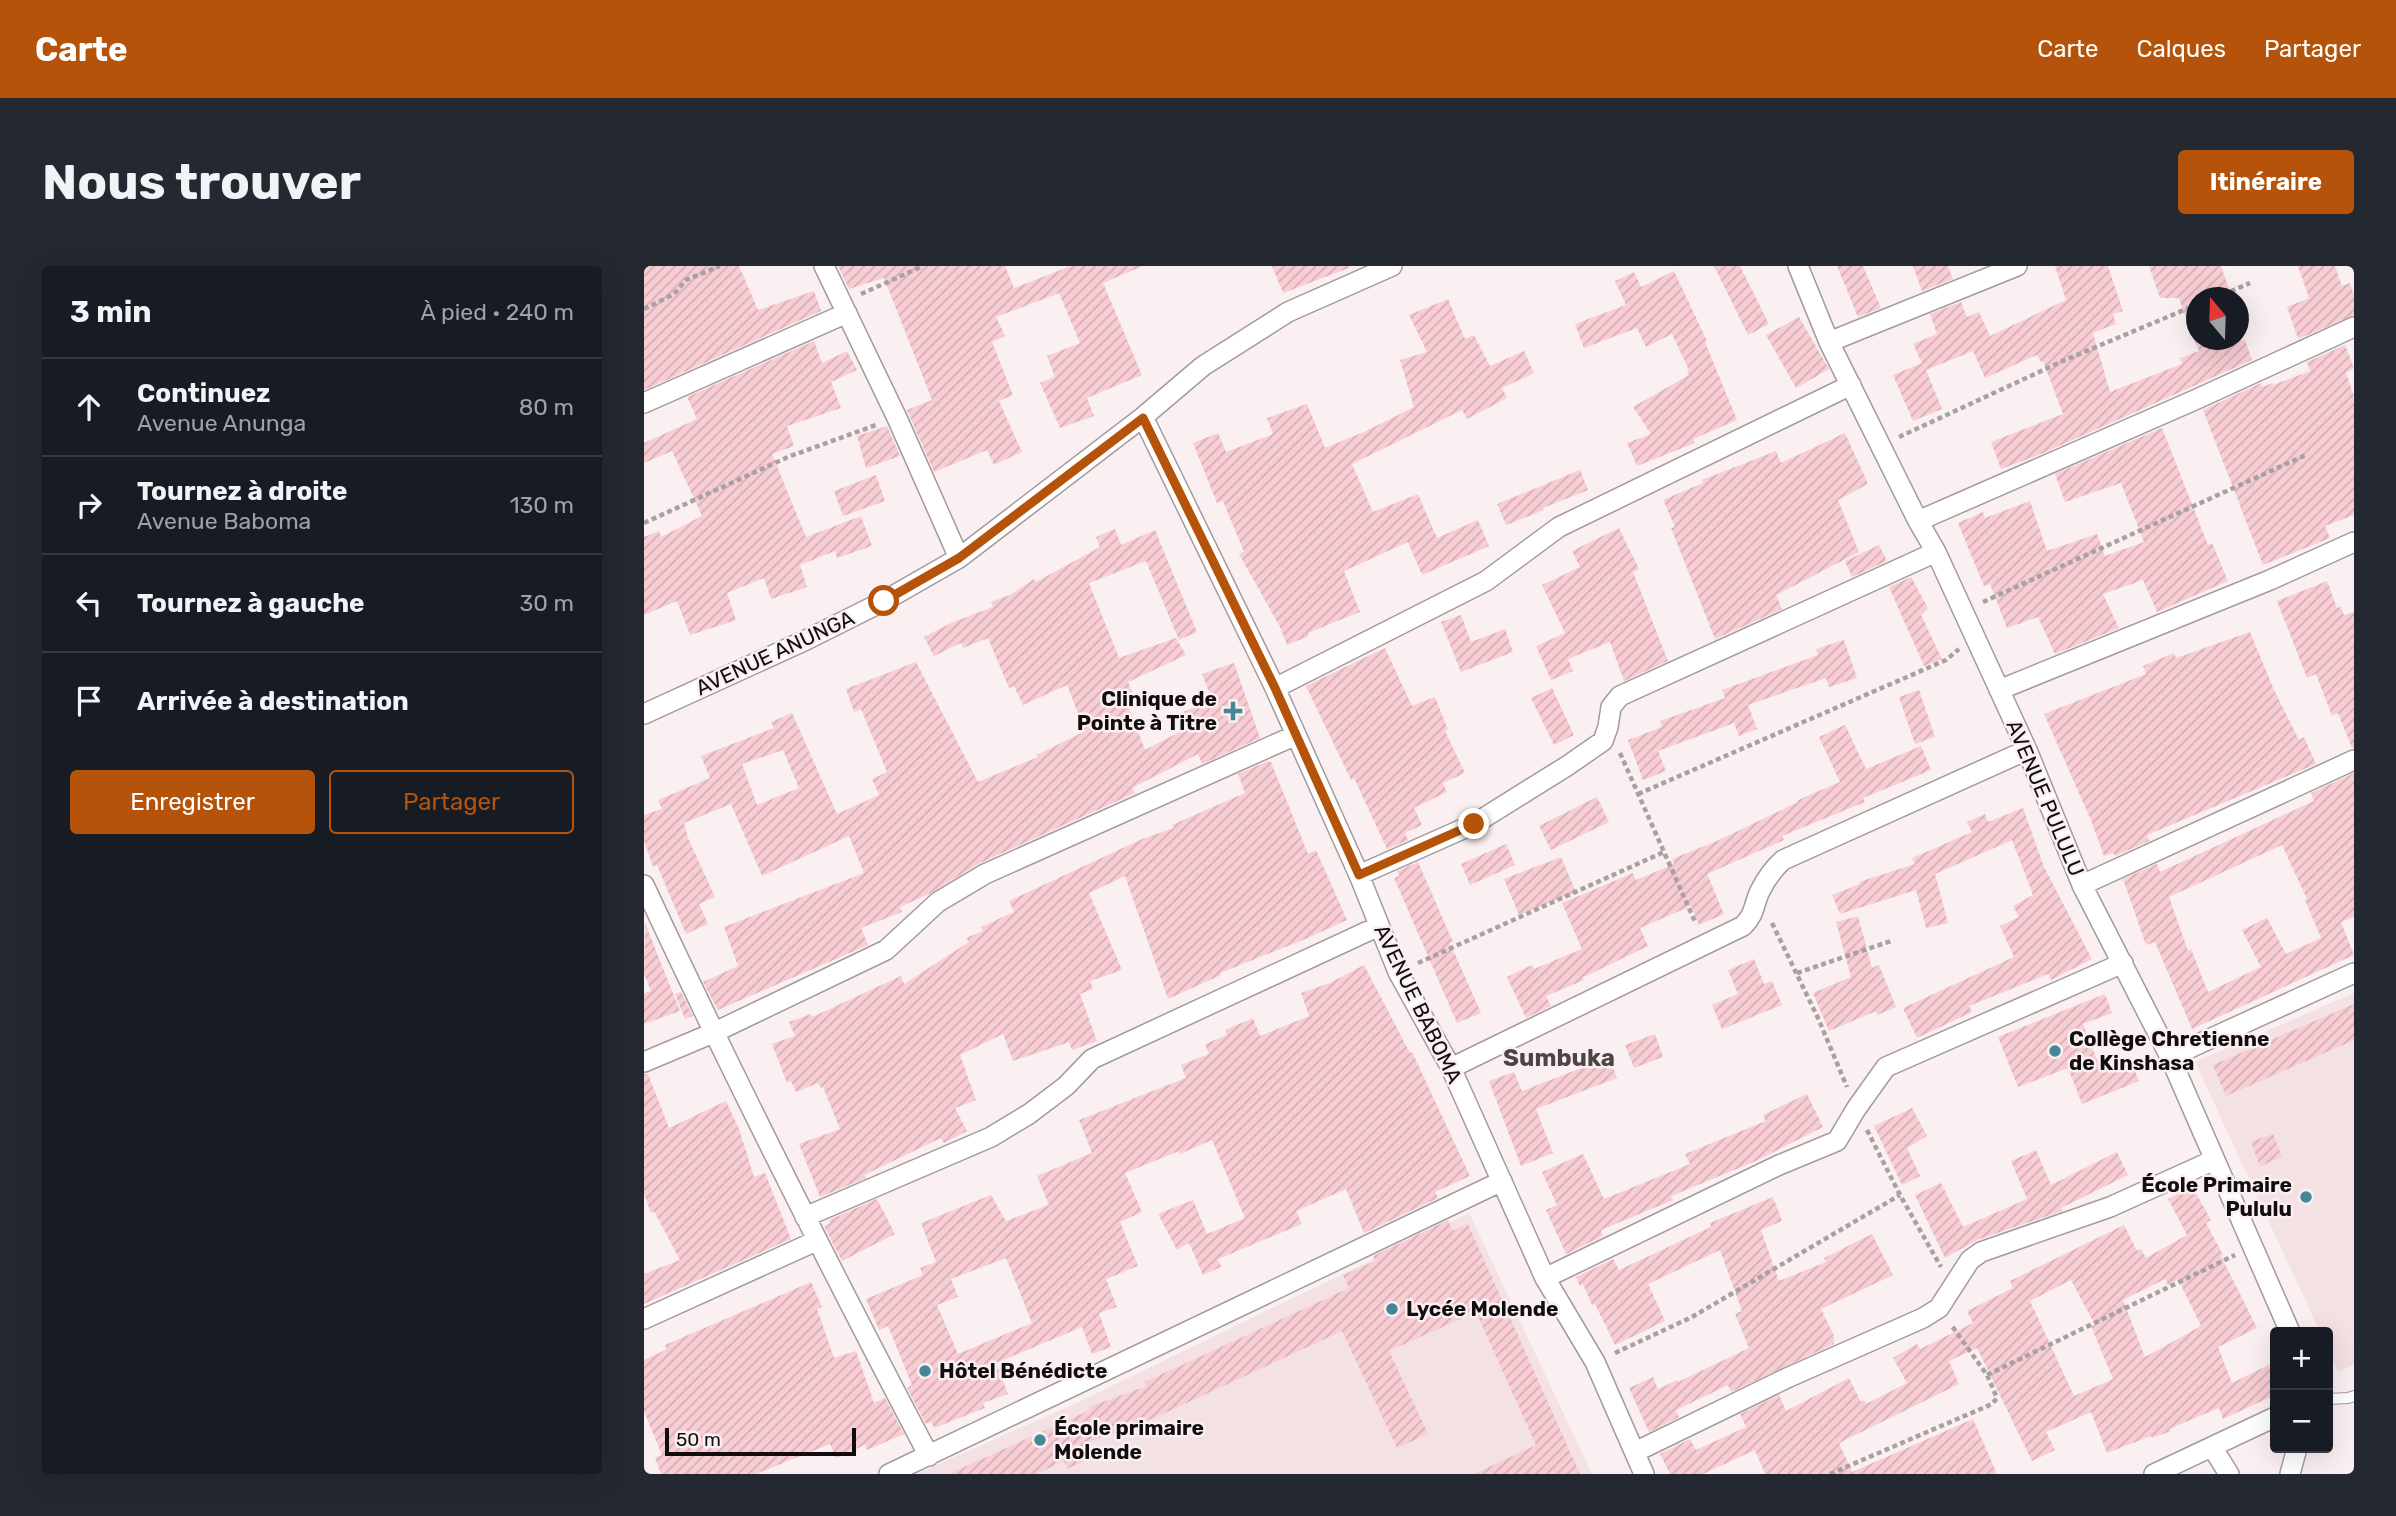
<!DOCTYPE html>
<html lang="fr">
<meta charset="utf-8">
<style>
body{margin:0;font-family:Rubik,sans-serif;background:#242831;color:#f1f3f6}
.controls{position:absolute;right:21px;bottom:21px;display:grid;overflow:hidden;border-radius:7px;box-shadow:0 7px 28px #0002}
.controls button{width:63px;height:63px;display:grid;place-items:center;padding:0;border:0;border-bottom:2px solid #363941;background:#171b24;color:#f1f3f6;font:35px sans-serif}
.compass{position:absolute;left:1542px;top:21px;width:63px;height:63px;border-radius:50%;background:#171b24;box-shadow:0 7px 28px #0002;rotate:341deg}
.scale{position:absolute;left:21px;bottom:18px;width:191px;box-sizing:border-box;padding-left:7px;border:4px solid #120e0f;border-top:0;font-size:19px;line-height:24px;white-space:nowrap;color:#120e0f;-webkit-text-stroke:5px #faeff1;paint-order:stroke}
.stop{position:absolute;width:21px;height:21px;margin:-16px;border:5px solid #b45309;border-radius:50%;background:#fff}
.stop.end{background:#b45309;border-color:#fff;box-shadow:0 2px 7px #0008}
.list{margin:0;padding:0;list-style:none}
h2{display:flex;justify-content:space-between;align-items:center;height:91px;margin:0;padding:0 28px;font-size:30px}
h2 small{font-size:23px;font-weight:400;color:#9ea1a6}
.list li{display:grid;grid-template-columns:46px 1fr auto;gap:21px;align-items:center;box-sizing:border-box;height:98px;padding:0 28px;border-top:2px solid #363941}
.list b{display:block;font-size:26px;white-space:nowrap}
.list p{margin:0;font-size:23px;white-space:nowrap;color:#9ea1a6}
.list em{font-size:23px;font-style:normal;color:#9ea1a6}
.actions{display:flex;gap:14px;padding:21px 28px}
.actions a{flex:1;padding:16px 0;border:2px solid #b45309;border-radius:7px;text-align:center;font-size:24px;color:#b45309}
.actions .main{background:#b45309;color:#fff}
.icon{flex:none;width:38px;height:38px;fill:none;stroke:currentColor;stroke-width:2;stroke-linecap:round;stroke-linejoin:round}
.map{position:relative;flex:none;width:1710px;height:1208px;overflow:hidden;border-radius:7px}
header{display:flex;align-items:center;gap:42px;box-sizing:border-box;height:98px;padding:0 35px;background:#b45309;color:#fff}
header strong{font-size:33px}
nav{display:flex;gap:38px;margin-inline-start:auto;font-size:24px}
.intro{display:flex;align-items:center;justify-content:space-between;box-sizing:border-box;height:168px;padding:0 42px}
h1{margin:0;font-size:49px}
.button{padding:18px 32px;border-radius:7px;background:#b45309;color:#fff;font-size:24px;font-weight:700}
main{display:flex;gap:42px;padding:0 42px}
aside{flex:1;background:#171b24;border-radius:7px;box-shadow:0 7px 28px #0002}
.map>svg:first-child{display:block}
.built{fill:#f3e1e4}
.building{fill:url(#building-hatch);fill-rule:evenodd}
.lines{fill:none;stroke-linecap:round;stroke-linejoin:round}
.lane-casing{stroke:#a49a9c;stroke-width:12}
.street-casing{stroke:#a49a9c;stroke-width:22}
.path{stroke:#a8a0a1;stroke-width:4.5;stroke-dasharray:5 3.5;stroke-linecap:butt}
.lane{stroke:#fff;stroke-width:10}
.street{stroke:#fff;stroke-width:19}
.route{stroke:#b45309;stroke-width:9}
.poi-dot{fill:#458798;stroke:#faeff1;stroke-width:2.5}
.labels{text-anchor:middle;stroke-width:5;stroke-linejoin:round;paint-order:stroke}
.street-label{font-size:21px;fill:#120e0f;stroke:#faeff1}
.poi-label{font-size:21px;font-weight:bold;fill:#120e0f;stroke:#faeff1;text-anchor:start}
.quarter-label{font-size:24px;font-weight:bold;fill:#4d4446;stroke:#faeff1}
</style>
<header>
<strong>Carte</strong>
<nav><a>Carte</a><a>Calques</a><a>Partager</a></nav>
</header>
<div class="intro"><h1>Nous trouver</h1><a class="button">Itinéraire</a></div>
<main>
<aside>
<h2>3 min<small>À pied · 240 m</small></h2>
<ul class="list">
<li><svg class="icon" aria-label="ahead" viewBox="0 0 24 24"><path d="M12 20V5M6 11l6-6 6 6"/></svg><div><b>Continuez</b><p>Avenue Anunga</p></div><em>80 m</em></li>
<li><svg class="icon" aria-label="right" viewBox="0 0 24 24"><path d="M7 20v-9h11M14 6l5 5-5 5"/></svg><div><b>Tournez à droite</b><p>Avenue Baboma</p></div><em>130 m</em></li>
<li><svg class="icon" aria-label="left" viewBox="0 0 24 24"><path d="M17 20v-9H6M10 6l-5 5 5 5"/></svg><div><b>Tournez à gauche</b></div><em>30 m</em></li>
<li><svg class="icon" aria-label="arrive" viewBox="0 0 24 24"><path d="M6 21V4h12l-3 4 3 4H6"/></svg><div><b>Arrivée à destination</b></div></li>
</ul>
<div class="actions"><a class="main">Enregistrer</a><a>Partager</a></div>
</aside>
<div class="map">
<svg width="1710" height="1208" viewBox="0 0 1710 1208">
<defs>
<pattern id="building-hatch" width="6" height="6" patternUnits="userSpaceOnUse" patternTransform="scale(1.75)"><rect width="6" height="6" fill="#f8cdd4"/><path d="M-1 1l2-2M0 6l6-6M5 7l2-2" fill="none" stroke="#d4afb5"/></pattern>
</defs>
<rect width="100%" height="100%" fill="#faeff1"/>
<!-- built -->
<path class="built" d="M1710,727V1099L1694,1106L1684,1084V1066H1676L1551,796Z
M825,947L948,1208H272L426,1140Z"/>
<!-- building -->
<path class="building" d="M0,0H95L114,44L170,25L177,45L0,124Z
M194,0H361L370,22L427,0H499L459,17L498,109L443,132L450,150L416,162L396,117L411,111L403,90L436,77L415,27L352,51L361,70L348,76L369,129L355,135L378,186L350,199L343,184L290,206L263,144L288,134L240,12L205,23Z
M628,0H705V2L639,27Z
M1070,0H1096L1125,58L1104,69Z
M1193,0H1219L1237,42L1214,51Z
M1269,0H1304L1309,13L1278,25Z
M1411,0H1464L1479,45L1469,48L1472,58L1449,67L1466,126L1538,98L1536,92L1555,85L1550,74H1601L1608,94L1397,188L1357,203L1347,176L1419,148L1399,95L1397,96L1393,89L1341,112L1329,85L1282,104L1298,143L1269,155L1249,109L1278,97L1269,78L1293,68L1286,48L1317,36L1323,51L1335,46L1346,70L1422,34Z
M1505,0H1577L1588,32H1552V73L1550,74L1535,32H1516Z
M1654,0H1691L1698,20L1706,17L1710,29V49L1654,73L1643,41L1665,32Z
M1030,5L1063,75L1061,76L1093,154L1049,173L1051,177L993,200L983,177L1007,168L989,141L1045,109L1043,105L1045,104L1028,68L1002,81L993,62L940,82L931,58L982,39L971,15L990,6L997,21Z
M804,33L821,73L830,69L846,100L880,85L890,107L858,122L863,132L823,153L818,144L708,198L729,246L774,228L793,272L834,254L845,280L778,309L764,276L700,305L716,346L664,367L665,370L643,379L636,361L595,288L600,286L579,235L573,237L549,177L574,167L582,186L629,168L623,152L663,138L681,182L720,166L770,141L756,94L783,86L765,49Z
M1155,51L1185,103L1152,122L1122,69Z
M170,75L178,97L203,85L213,104L187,116L197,142L143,160L150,180L128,188L162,271L217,250L228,280L193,292L191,285L156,299L163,321L127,333L120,312L83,327L92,354L65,363L46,369L33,335L0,349V271L15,265L17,271L58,250L28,185L0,197V177L53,153L43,131Z
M1701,79L1710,102L1702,107L1710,130V249L1681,260L1686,272L1619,299L1559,144L1617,117L1618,121L1628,117L1629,119L1666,105L1663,96Z
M243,160L256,190L222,202L213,170Z
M1518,162L1564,279L1568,277L1584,315L1513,346L1499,314L1459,328L1475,362L1411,388L1394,351L1363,362L1346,318L1340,320L1314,257L1339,246L1341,252L1386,235L1403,285L1453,268L1461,290L1500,276L1477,217L1421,236L1411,208Z
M1201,167L1224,218L1194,234L1215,286L1132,329L1138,343L1071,373L1027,262L1031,261L1019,234L1059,217L1058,214L1132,185L1137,197Z
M936,204L944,224L899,242L900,244L862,259L853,238Z
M232,209L241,235L199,250L190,225Z
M975,262L995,303L989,306L1024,395L980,415L966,376L924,393L929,405L907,414L892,380L921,367L898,319L936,301L928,285Z
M471,263L477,279L511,264L553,366L535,374L502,295L445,317L475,392L532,372L542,389L484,416L488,426L480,429L501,484L545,461L539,446L568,434L558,408L590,397L616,472L558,498L554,488L488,522L491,527L336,597L285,628L256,641L258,646L217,662L224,679L74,744L59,716L94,700L80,661L220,607L205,570L118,610L87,538L40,557L44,572L71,631L55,638L64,658L42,668L13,599L9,600L0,575V549L18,543L14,534L66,512L57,490L130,462L127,456L148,447L193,548L235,529L228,513L243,506L217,443L210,446L202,423L272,396L334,516L394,491L393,489L441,465L423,419L379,439L370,420L365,422L344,372L319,382L317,377L290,390L280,371L307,357L349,341L347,336L366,329L390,313L392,316L456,281L452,271ZM139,484L155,522L113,539L98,498Z
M1235,279L1243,295L1208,311L1201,295Z
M1267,311L1284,342L1277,349L1298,393L1280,400L1245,321Z
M1683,315L1693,342L1697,341L1700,349L1710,346V482H1708L1694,447L1688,450L1672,408L1663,412L1633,335Z
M817,349L827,376L861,363L869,386L817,406L797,356Z
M1606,366L1630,424L1655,474L1660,471L1672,498L1503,569L1505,575L1471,590L1470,587L1460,590L1446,552L1400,448L1502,408L1499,400L1530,387L1532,392Z
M1200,374L1213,412L1185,421L1182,412L1104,439L1113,463L1095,470L1090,457L1014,485L1022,505L999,514L984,474L1018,461L1016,455L1081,432L1078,424L1174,389L1172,383Z
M741,382L768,440L791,431L804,464L801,465L821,507L799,517L803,526L770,542L778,559L761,567L764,574L743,583L710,512L707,514L662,420Z
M908,422L930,469L910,479L887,432Z
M1275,424L1291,471L1271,478L1255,431Z
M1201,459L1222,503L1277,480L1287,504L1219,532L1221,536L1138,570L1140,574L1063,608L1080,648L1055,659L1047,640L996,662L1004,680L938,712L940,714L902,730L907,740L882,752L863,711L888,699L890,703L938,683L918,637L989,607L992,614L1030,598L1028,593L1073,575L1154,536V534L1196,516L1175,471Z
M624,495L627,496L664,588L672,584L703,654L659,674L576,707L577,709L524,733L481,610L445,627L478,704L446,715L449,723L436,728L453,775L428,784L425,776L369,795L359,768L316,789L332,834L311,842L323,865L300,877L297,872L220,909L222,912L176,931L155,878L196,863L179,821L177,822L174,817L152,826L147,815L143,817L128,778L151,770L145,756L167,748L168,751L257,710L260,718L325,676L322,672L339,665L337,661L370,646L365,635L498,573L530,562L528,559L601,527L594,508Z
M1710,507V651L1697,656L1710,689L1548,763L1511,676L1502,679L1479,613L1513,598L1516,606L1670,535L1667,527ZM1638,579L1663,633L1661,634L1677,672L1642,688L1623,652L1598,664L1617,701L1564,726L1547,683L1544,685L1525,631Z
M953,531L965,556L907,584L895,560Z
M1379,542L1400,601L1448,693L1407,714L1404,708L1325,740L1328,746L1273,772L1259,742L1370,691L1356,660L1375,651L1369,640L1389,629L1368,574L1291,608L1304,657L1282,662L1272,624L1196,648L1188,629L1216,618L1215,616L1271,598L1268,592L1328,566L1323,556L1341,548L1344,556Z
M862,578L871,599L826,619L817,598Z
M917,591L932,626L875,649L860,613Z
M774,596L809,676L806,677L837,747L813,757L750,612L755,610L753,605Z
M1214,650L1228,702L1235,699L1252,741L1233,749L1232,745L1185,765L1169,727L1207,711L1192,656Z
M1,657L36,745L0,758V727L7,725L0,708Z
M1110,693L1120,718L1128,715L1138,739L1078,763L1068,739L1094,728L1084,704Z
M720,699L766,787L768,786L826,910L791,926L794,932L720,967L702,923L652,945L658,958L574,993L577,1001L559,1009L545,977L533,984L514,948L549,934L563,968L601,952L568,874L536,888L535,885L481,907L498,946L476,956L494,1000L462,1013L473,1041L455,1047L467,1081L448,1088L438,1061L352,1097L364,1128L339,1137L341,1142L290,1162L287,1156L282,1158L263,1122L268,1119L244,1060L235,1064L222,1033L279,1009L276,1002L292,996L277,957L347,929L362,955L405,939L393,910L448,887L435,854L542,812L537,799L565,788L561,778L583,769L581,764L609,752L616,770L665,750L657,727L686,717ZM362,992L388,1057L314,1088L293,1039L314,1031L307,1013Z
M37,726L49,750L41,753L31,728Z
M1461,728L1468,747L1439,758L1458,807L1487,795L1495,815L1438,838L1424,802L1374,821L1354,771Z
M1710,738V774L1582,830L1569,799Z
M1011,768L1019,791L990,802L981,779Z
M965,791L973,812L892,843L909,887L877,900L845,815L870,806L878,825Z
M0,808H4L25,862L82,835L95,863L110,911L121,907L147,973L0,1038V1008L36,994L10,945L7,947L0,928Z
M1163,828L1179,861L1112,895L1027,930L1029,934L957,964L959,970L922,988L902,944L913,939L898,906L939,888L960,933L1046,898L1041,888L1122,855L1119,849Z
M1268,842L1283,870L1263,882L1276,910L1258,919L1230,860Z
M1629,868L1638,891L1616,900L1607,876Z
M1392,884L1407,919L1473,886L1484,909L1417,942L1418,945L1333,974L1301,992L1271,929L1297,917L1319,961L1383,933L1367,895Z
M1548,920L1567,954L1562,957L1579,989L1577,990L1613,1062L1574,1081L1588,1117L1631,1096V1129L1579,1153L1575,1142L1525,1163L1527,1165L1508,1172L1507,1170L1463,1187L1447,1146L1402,1166L1411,1184L1388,1195L1333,1082L1305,1095L1315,1118L1195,1177L1208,1206L1329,1153L1353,1208H1121L1111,1184L1059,1208H1026L1016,1188L1046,1173L1052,1184L1102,1161L1096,1148L1135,1129L1142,1145L1205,1112L1217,1136L1220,1134L1222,1138L1263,1117L1249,1092L1273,1078L1276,1083L1329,1057L1323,1045L1369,1022L1366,1015L1480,959L1493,985L1497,983L1502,992L1543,969L1524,933ZM1521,1013L1524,1019L1534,1013L1557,1060L1501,1091L1479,1034ZM1427,1014L1451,1059L1447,1060L1469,1113L1430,1130L1386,1035Z
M1129,931L1138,955L1117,964L1135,1015L1182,996L1180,992L1228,968L1249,1009L1177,1043L1190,1070V1078L1087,1126L1084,1119L1032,1144L1035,1151L1005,1166L985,1122L1009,1111L1014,1123L1033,1114L1034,1116L1105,1082L1091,1048L1098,1045L1076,984L1004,1018L1021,1055L971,1079L951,1038L948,1039L939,1018L936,1020L932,1011L969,993L975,1004L1067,961L1066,957Z
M233,933L251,968L198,995L180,960L186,957L185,954Z
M804,954L809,965L824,958L936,1208H830L892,1179L832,1046L745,1085L784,1168L753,1182L698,1065L510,1152L439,1178L445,1193L423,1203L420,1195L392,1208H305L446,1144L445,1141L503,1120L501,1116L705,1022L699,1009L731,995L729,990Z
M167,1016L178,1041L173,1043L190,1092L212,1085L230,1137L241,1132L260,1168L223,1184L221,1179L192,1192L186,1178L112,1208H17L11,1192L18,1189L0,1145V1094L23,1083L21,1079Z"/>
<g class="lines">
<!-- lane casing -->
<g class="lane-casing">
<path id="lane" d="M1684,1133L1704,1132L1710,1130"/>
</g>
<!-- street casing -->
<g class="street-casing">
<path id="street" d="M180,0L253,152L315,292
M1154,0L1185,76L1274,255L1292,286L1331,371L1383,484L1438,619L1526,791L1646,1066
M1185,76L1373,0
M0,137L203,47
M499,151L631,422L715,609L754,706L807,802L901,1012L951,1096L1000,1208
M1274,255L1553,133L1710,61
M631,422L842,315L915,261L1207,119
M1355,424L1626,314L1710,276
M0,448L162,374L240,335L315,292L499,151L559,100L644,46L748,0
M715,609L830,558L923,500L959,475L964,461L967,441L976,430L1292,286
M0,619C90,812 186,1002 285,1190
M1438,619L1710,494
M1526,791L1710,707
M0,796L69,767L242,684L294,636L341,608L652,469
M807,802L1099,660C1112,647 1109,639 1116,625C1122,613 1129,603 1139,594L1383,484
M161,951L347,871L385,848L422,820L448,793L735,660
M901,1012L1135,899L1193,875L1212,843L1242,801L1479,697
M0,1053L172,975
M1568,1181L1585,1208
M991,1186L1143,1112L1279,1052L1295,1042L1326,994L1337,986L1466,941L1570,894
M245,1208L858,915
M1510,1208L1631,1151
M1646,1208L1653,1182"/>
</g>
<!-- path -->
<path class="path" d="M217,28L279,0
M1571,32L1606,17
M0,43L30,28L42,14L76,0
M1255,171L1421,94L1552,39
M0,257L144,191L232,159
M1339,336L1664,188
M976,487L1052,658
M994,528L1302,394L1315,383
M1128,657L1174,752L1203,821
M774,697L1020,586
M1153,707L1247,675
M1223,864L1256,929L1297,1001
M971,1087L1048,1051L1256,929
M1343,1109L1591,989
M1186,1208L1348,1138L1353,1132L1343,1109L1308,1060"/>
<!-- lane -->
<use href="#lane" class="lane"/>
<!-- street -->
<use href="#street" class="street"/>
</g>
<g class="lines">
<!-- route -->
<path class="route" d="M240,335L315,292L499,152L631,422L715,609L830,558"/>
</g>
<!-- markers -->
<g class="poi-dot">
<path d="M585.5 434.5h7v7h7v7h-7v7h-7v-7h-7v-7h7z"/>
<circle cx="1411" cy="785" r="7"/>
<circle cx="1662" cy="931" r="7"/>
<circle cx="748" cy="1043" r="7"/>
<circle cx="281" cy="1105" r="7"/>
<circle cx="396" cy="1174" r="7"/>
</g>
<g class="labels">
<!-- street labels -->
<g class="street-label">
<text transform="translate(131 387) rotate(-25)" y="7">AVENUE ANUNGA</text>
<text transform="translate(1401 532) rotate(67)" y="7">AVENUE PULULU</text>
<text transform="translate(774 738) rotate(64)" y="7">AVENUE BABOMA</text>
</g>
<!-- poi labels -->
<g class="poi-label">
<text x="573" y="440" text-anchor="end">Clinique de<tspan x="573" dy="24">Pointe à Titre</tspan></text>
<text x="1425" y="780">Collège Chretienne<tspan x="1425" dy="24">de Kinshasa</tspan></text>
<text x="1648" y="926" text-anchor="end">École Primaire<tspan x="1648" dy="24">Pululu</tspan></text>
<text x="762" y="1050">Lycée Molende</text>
<text x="295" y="1112">Hôtel Bénédicte</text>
<text x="410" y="1169">École primaire<tspan x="410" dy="24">Molende</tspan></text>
</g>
<!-- quarter labels -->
<g class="quarter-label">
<text x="915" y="800">Sumbuka</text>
</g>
</g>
</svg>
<div class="controls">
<button>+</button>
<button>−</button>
</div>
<svg class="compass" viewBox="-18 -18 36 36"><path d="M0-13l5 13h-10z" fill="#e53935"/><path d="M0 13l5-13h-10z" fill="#9ea1a6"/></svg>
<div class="scale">50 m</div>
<div class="stop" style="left:240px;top:335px"></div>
<div class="stop end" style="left:830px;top:558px"></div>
</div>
</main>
